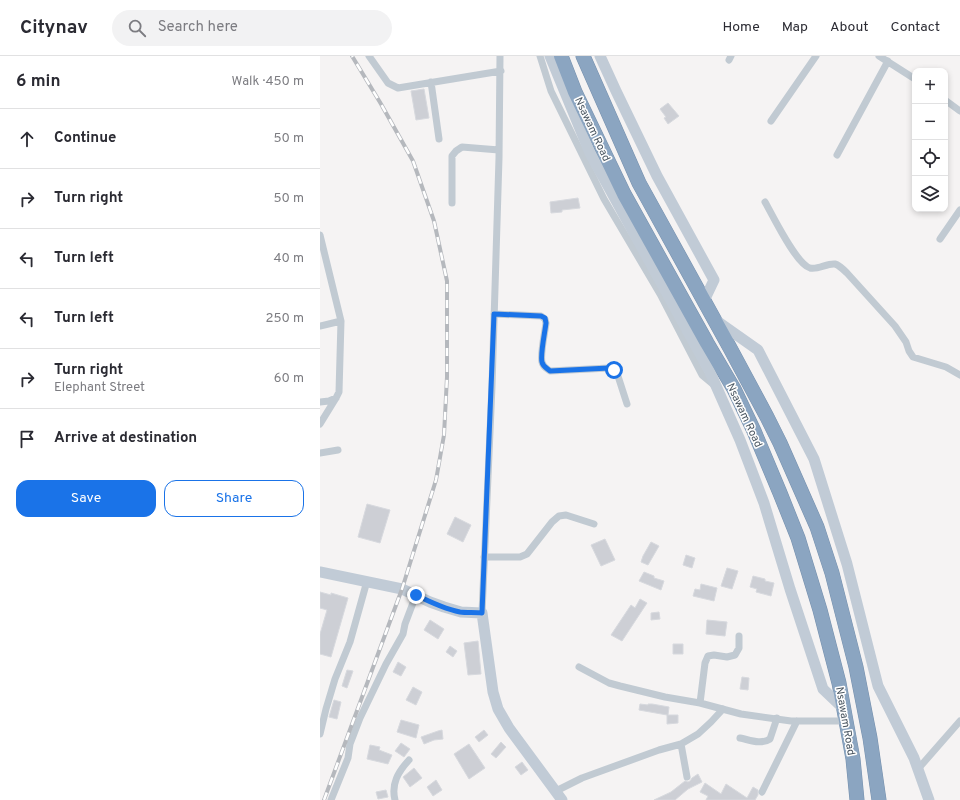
<!DOCTYPE html>
<meta charset="utf-8">
<style>
body{margin:0;font-family:Overpass,sans-serif;background:#f2f2f3;color:#2b2b33}
.controls{position:absolute;right:12px;top:12px;display:grid;overflow:hidden;border-radius:8px;box-shadow:0 2px 6px #0003}
.controls button{width:36px;height:36px;display:grid;place-items:center;padding:0;border:0;border-bottom:1px solid #e1e1e2;background:#fff;color:#2b2b33;font:20px sans-serif}
.stop{position:absolute;width:12px;height:12px;margin:-9px;border:3px solid #1a73e8;border-radius:50%;background:#fff}
.stop.end{background:#1a73e8;border-color:#fff;box-shadow:0 1px 4px #0008}
.list{margin:0;padding:0;list-style:none}
h2{display:flex;justify-content:space-between;align-items:center;height:52px;margin:0;padding:0 16px;font-size:17px}
h2 small{font-size:13px;font-weight:400;color:#7c7c81}
.list li{display:grid;grid-template-columns:26px 1fr auto;gap:12px;align-items:center;box-sizing:border-box;height:60px;padding:0 16px;border-top:1px solid #e1e1e2}
.list b{display:block;font-size:15px;white-space:nowrap}
.list p{margin:0;font-size:13px;white-space:nowrap;color:#7c7c81}
.list em{font-size:13px;font-style:normal;color:#7c7c81}
.actions{display:flex;gap:8px;padding:12px 16px}
.actions a{flex:1;padding:9px 0;border:1px solid #1a73e8;border-radius:12px;text-align:center;font-size:14px;color:#1a73e8}
.actions .main{background:#1a73e8;color:#fff}
.icon{flex:none;width:22px;height:22px;fill:none;stroke:currentColor;stroke-width:2;stroke-linecap:round;stroke-linejoin:round}
.map{position:relative;flex:none;width:640px;height:744px;overflow:hidden}
header{display:flex;align-items:center;gap:24px;box-sizing:border-box;height:56px;padding:0 20px;background:#fff;border-bottom:1px solid #e1e1e2}
header strong{font-size:19px}
nav{display:flex;gap:22px;margin-inline-start:auto;font-size:14px}
.search{width:280px;height:36px;background:#f2f2f3;display:flex;align-items:center;gap:10px;box-sizing:border-box;padding:0 14px;border-radius:22px;color:#7c7c81;font-size:15px}
main{display:flex}
aside{flex:1;background:#fff}
.map>svg:first-child{display:block}
.building{fill:#cdcfd5;stroke:#d7d9de}
.lines{fill:none;stroke-linecap:round;stroke-linejoin:round}
.highway-casing{stroke:#7690ad;stroke-width:15}
.street{stroke:#c1cad2;stroke-width:7}
.secondary{stroke:#c1cbd6;stroke-width:11}
.highway{stroke:#8ba5c1;stroke-width:14}
.rail-casing{stroke:#b5b8bd;stroke-width:4}
.rail{stroke:#fff;stroke-width:2.5;stroke-dasharray:8;stroke-linecap:butt}
.route{stroke:#1a73e8;stroke-width:5}
.labels{text-anchor:middle;stroke-width:3;stroke-linejoin:round;paint-order:stroke}
.street-label{font-size:11px;fill:#4a5661;stroke:#fff}
</style>
<header>
<strong>Citynav</strong>
<div class="search"><svg class="icon" aria-label="search" viewBox="0 0 24 24"><circle cx="10" cy="10" r="6"/><path d="M15 15l6 6"/></svg>Search here</div>
<nav><a>Home</a><a>Map</a><a>About</a><a>Contact</a></nav>
</header>
<main>
<aside>
<h2>6 min<small>Walk · 450 m</small></h2>
<ul class="list">
<li><svg class="icon" aria-label="ahead" viewBox="0 0 24 24"><path d="M12 20V5M6 11l6-6 6 6"/></svg><div><b>Continue</b></div><em>50 m</em></li>
<li><svg class="icon" aria-label="right" viewBox="0 0 24 24"><path d="M7 20v-9h11M14 6l5 5-5 5"/></svg><div><b>Turn right</b></div><em>50 m</em></li>
<li><svg class="icon" aria-label="left" viewBox="0 0 24 24"><path d="M17 20v-9H6M10 6l-5 5 5 5"/></svg><div><b>Turn left</b></div><em>40 m</em></li>
<li><svg class="icon" aria-label="left" viewBox="0 0 24 24"><path d="M17 20v-9H6M10 6l-5 5 5 5"/></svg><div><b>Turn left</b></div><em>250 m</em></li>
<li><svg class="icon" aria-label="right" viewBox="0 0 24 24"><path d="M7 20v-9h11M14 6l5 5-5 5"/></svg><div><b>Turn right</b><p>Elephant Street</p></div><em>60 m</em></li>
<li><svg class="icon" aria-label="arrive" viewBox="0 0 24 24"><path d="M6 21V4h12l-3 4 3 4H6"/></svg><div><b>Arrive at destination</b></div></li>
</ul>
<div class="actions"><a class="main">Save</a><a>Share</a></div>
</aside>
<div class="map">
<svg width="640" height="744" viewBox="0 0 640 744">
<rect width="100%" height="100%" fill="#f5f3f3"/>
<!-- building -->
<path class="building" d="M104,33L109,62L96,64L91,35Z
M348,47L359,60L348,68L344,62L346,61L340,53Z
M258,142L260,152L242,154V156L231,157L230,146Z
M47,448L70,454L60,487L38,481Z
M135,461L151,469L143,486L127,478Z
M285,483L295,504L281,510L271,489Z
M331,486L339,490L328,509L321,506L323,500Z
M366,499L375,502L372,512L363,509Z
M407,512L418,515L412,533L401,530Z
M324,516L334,520V522L344,525L341,534L319,525Z
M433,520L445,523V525L454,527L451,540L436,536L437,533L430,531Z
M381,528L397,532L394,545L373,540L375,533L380,534Z
M0,536L11,539V537L28,542L11,601L0,598V578L7,554L0,552Z
M320,543L327,547L302,585L291,579L311,549L315,552Z
M339,556L340,563L331,564V557Z
M110,564L124,573L118,583L104,574Z
M387,564L407,566L405,580L386,578Z
M158,585L161,618L148,619L144,587Z
M353,588H363V598H353Z
M130,590L137,595L133,601L126,596Z
M78,606L86,611L81,620L73,616Z
M27,614L33,615L27,632L22,630Z
M422,621L429,622L428,634L420,633Z
M93,631L102,636L96,649L86,644Z
M14,644L21,646L17,663L9,661Z
M320,648L328,649V648H332L349,651L348,659H358V667L347,668V659L319,654Z
M81,664L99,669L96,682L77,676Z
M122,674L123,683L114,684L104,688L101,681L118,675Z
M164,674L168,679L159,686L155,681Z
M181,686L186,691L176,702L171,698Z
M81,687L90,693L84,701L75,695Z
M149,688L165,712L149,723L134,698Z
M50,689L60,691L59,694L72,699L68,708L47,703Z
M202,706L208,714L201,719L195,711Z
M94,712L102,722L90,731L83,721Z
M378,718L382,726L368,733L355,744H334L351,736L365,725L368,726L370,725L372,722Z
M116,724L122,734L113,740L107,731Z
M385,727L401,738L406,728L427,742L433,731L438,734V739L435,744H386L388,740L380,736Z
M66,734L68,741L58,743L56,736Z"/>
<g class="lines">
<!-- highway casing -->
<g class="highway-casing">
<path id="highway" d="M241,0L255,36L304,138L387,287L414,333L434,375L460,437L478,482L500,554L519,627L533,703L537,744
M263,0L319,127L410,292L447,361L460,387L497,471L512,517L536,611L550,682L559,744"/>
</g>
<!-- street -->
<path class="street" d="M49,0L68,27L78,32L181,15
M220,0L231,35L284,143L340,238L382,319L394,329
M559,0L595,23
M409,4L411,0
M111,26L119,83
M625,44L640,55
M451,65L496,0
M517,99L568,5
M445,146C453,160 476,208 490,212C498,214 507,207 515,208C519,209 524,214 527,217L575,270L586,286L589,295L593,301L626,311L640,319
M132,147V100L136,95L142,91L179,94
M0,179L21,265L19,336L16,342L0,368
M620,183L640,154
M174,258L221,260L225,263L226,267C225,276 220,298 222,306C223,311 226,312 230,315L289,312L294,314L297,317L307,348
M0,270L21,265
M0,346L9,345L16,342
M0,397L18,394
M164,501H200L207,498L232,466L239,460L246,459L274,468
M162,557L172,330L179,102L180,0
M259,611L289,627L300,630L345,641L380,647L421,658L471,665H526
M380,647L385,607L388,600L394,599L407,601L415,599L419,592V580
M0,678L6,653L15,623L30,586L47,525
M420,682C430,684 441,689 450,683L457,662
M361,688L367,721
M598,713L640,665
M236,735L262,722L339,694L361,688L378,678L391,666L403,653
M442,736L477,665
M11,744L28,702L30,688L40,662L66,608L83,578L85,568L96,539
M75,744C71,728 78,716 89,704"/>
<!-- secondary -->
<path class="secondary" d="M230,0L270,97L389,314L420,384L444,447L470,533L503,633L523,652
M280,0L296,35L337,120L394,224L384,245
M394,263L438,294L494,403L527,508L558,630L594,702L609,744
M0,516L82,533L110,546L124,551L141,556L162,557L173,636L178,653L189,672L242,744"/>
<!-- highway -->
<use href="#highway" class="highway"/>
<!-- rail casing -->
<g class="rail-casing">
<path id="rail" d="M4,744L82,533L116,424L124,379L127,321V225L114,165L93,105L61,48L32,0"/>
</g>
<!-- rail -->
<use href="#rail" class="rail"/>
</g>
<g class="lines">
<!-- route -->
<path class="route" d="M96,539C110,546 125,553 140,556C147,557 155,556 162,557L174,258L221,260L225,262L226,267C225,276 220,299 222,306C223,311 227,312 230,315L289,312L294,314"/>
</g>
<g class="labels">
<!-- street labels -->
<g class="street-label">
<text transform="translate(273 73) rotate(65)" y="4">Nsawam Road</text>
<text transform="translate(425 359) rotate(65)" y="4">Nsawam Road</text>
<text transform="translate(526 665) rotate(80)" y="4">Nsawam Road</text>
</g>
</g>
</svg>
<div class="controls">
<button>+</button>
<button>−</button>
<button><svg class="icon" aria-label="locate" viewBox="0 0 24 24"><circle cx="12" cy="12" r="6"/><path d="M12 2v4M12 18v4M2 12h4M18 12h4"/></svg></button>
<button><svg class="icon" aria-label="layers" viewBox="0 0 24 24"><path d="M12 4l9 5-9 5-9-5zM3 14l9 5 9-5"/></svg></button>
</div>
<div class="stop" style="left:294px;top:314px"></div>
<div class="stop end" style="left:96px;top:539px"></div>
</div>
</main>
